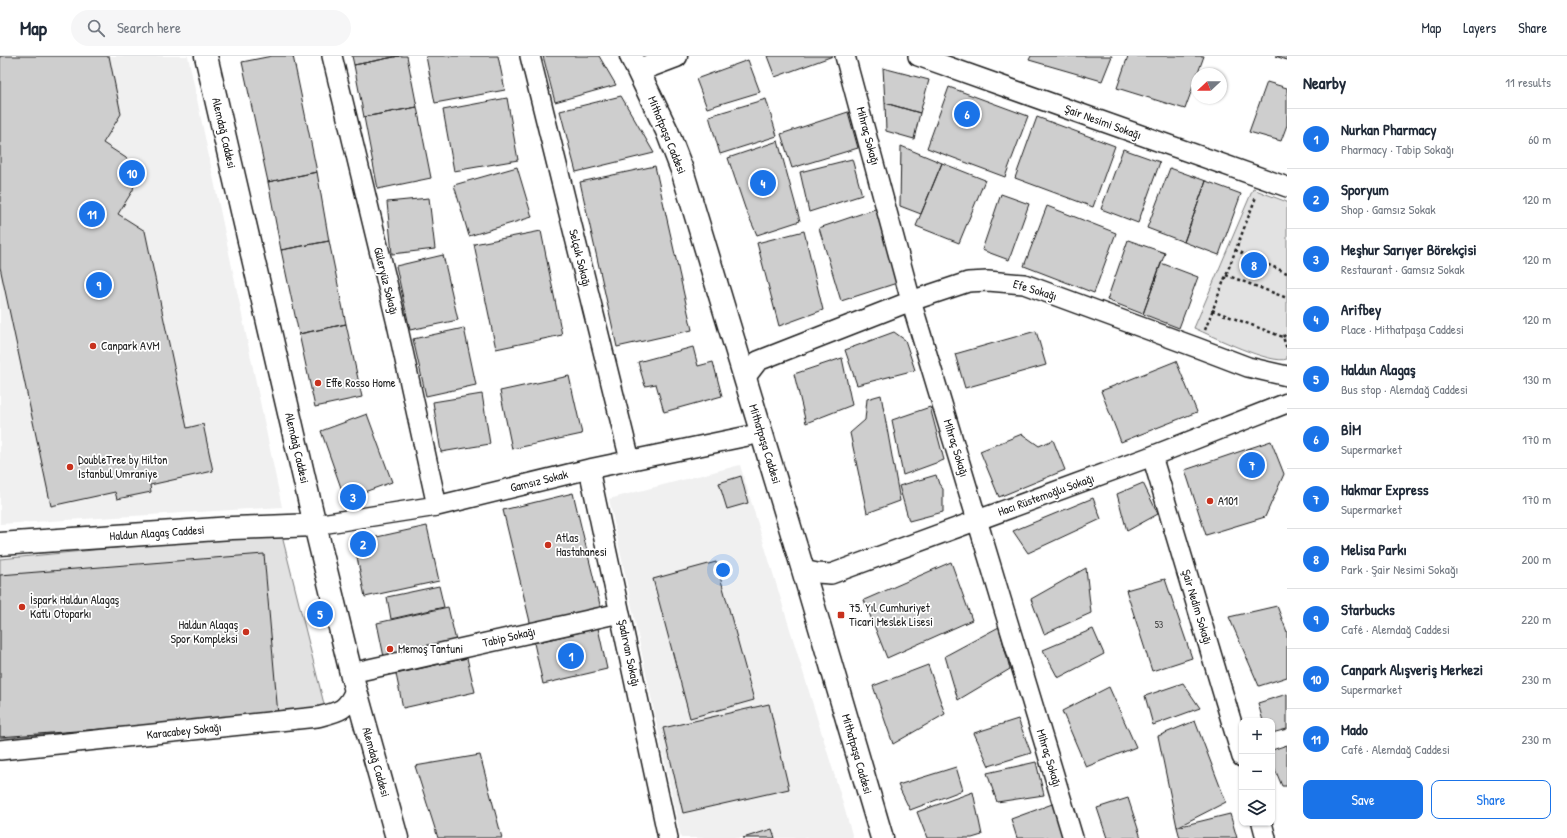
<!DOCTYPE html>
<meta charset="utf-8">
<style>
body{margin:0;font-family:"Patrick Hand",sans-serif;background:#f6f6f7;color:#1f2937}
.controls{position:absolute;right:12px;bottom:12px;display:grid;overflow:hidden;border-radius:8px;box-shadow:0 1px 3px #0004}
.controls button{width:36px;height:36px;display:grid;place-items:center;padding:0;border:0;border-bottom:1px solid #e0e1e3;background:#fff;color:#1f2937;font:20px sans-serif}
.compass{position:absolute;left:1191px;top:12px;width:36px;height:36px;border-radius:50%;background:#fff;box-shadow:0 1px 3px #0004;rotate:248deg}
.you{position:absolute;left:723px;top:514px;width:14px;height:14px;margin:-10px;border:3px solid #fff;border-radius:50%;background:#1a73e8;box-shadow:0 0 0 6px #1a73e833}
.badge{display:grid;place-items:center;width:26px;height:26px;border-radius:50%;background:#1a73e8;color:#fff;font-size:13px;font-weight:700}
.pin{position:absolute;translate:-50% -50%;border:2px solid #fff;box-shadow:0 1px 4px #0006}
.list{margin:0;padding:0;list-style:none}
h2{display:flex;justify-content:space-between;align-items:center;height:52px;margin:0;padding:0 16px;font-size:17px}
h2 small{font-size:13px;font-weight:400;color:#747a83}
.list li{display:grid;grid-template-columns:26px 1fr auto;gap:12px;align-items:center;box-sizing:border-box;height:60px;padding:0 16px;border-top:1px solid #e0e1e3}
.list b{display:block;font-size:15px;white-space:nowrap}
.list p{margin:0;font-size:13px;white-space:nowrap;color:#747a83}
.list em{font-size:13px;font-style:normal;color:#747a83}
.actions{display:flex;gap:8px;padding:12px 16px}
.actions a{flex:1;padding:9px 0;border:1px solid #1a73e8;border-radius:8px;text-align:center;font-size:14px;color:#1a73e8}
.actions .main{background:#1a73e8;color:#fff}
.icon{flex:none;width:22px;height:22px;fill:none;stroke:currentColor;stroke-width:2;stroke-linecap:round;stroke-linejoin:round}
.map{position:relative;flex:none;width:1287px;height:782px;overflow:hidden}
header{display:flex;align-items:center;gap:24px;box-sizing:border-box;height:56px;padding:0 20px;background:#fff;border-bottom:1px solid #e0e1e3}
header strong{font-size:19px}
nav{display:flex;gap:22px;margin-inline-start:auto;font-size:14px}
.search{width:280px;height:36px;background:#f6f6f7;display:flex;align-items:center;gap:10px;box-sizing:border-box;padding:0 14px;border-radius:22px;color:#747a83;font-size:15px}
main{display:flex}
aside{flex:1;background:#fff}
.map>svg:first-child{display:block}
.built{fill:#f0f0f0}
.green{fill:#e2e2e2;stroke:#7f7f7f}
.building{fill:#cecece;stroke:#1c1c1c}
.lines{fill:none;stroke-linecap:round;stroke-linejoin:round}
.street-casing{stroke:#1c1c1c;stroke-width:22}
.secondary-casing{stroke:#1c1c1c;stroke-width:25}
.primary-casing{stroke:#1c1c1c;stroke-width:25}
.path{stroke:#1c1c1c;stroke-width:2.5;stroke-dasharray:3 3;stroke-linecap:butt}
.street{stroke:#fff;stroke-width:19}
.secondary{stroke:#fff;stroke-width:22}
.primary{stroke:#fff;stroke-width:22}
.poi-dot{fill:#c8321e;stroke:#fff;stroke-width:1.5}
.labels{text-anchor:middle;stroke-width:3.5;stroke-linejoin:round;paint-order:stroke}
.number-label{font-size:10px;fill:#484848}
.street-label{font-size:12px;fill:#1c1c1c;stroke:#fff}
.poi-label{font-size:12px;fill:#1c1c1c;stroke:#fff;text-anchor:start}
</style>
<header>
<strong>Map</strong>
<div class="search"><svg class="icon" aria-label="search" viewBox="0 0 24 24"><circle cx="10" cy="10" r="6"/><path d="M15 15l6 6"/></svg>Search here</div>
<nav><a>Map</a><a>Layers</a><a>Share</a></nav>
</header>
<main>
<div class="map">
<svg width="1287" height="782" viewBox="0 0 1287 782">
<rect width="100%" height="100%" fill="#fff"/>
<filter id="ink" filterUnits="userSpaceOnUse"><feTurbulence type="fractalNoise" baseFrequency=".025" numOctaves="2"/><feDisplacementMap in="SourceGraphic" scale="8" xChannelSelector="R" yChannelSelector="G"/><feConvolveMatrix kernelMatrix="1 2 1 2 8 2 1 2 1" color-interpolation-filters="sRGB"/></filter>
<g filter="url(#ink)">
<!-- built -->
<path class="built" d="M0,0H188L282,451L0,468Z
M740,409L839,734L853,782H681L609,443Z"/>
<!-- green -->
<path class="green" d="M1253,133L1287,146V303C1271,309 1212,280 1194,272Z
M281,476L325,652L0,682V503Z"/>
<!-- building -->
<path class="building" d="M0,0H109L121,58L103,87L126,102L136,116L133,134L118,158L145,175L187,372L203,368L213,415L150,429L151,436L117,443L115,436L51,450L0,211Z
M272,0H293L317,116L268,126L242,6Z
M352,0H399L354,9Z
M399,0H407L417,51L364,61L354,9Z
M426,0H498L505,34L435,47Z
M543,0H599L616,29L555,46Z
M767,0H833L775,21Z
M1031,0H1112L1102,25L1029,4Z
M1128,0H1204L1185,53L1117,32Z
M1275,0H1287V4Z
M748,4L760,36L707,52L696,23Z
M883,12L929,24L920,57L885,47Z
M1267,26L1287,32V69L1281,85L1249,76Z
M949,31L1028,60L1005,121L927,92Z
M621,40L654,97L576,116L560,55Z
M507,42L518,104L454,115L443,54Z
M766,43L777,80L720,98L709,60Z
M885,47L920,57L914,83L886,75Z
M417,51L431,122L378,133L364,61Z
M848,56L858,92L792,112L781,78Z
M1037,61L1115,90L1093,151L1015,122Z
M778,85L800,165L757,179L745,152L728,102Z
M901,90L942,107L921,158L900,150Z
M1123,93L1160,106L1138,167L1101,153Z
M852,103L862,139L809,156L800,116Z
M942,107L985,124L959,187L916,170Z
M655,110L692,274L617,291L580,126Z
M517,111L532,161L469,180L454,129Z
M1170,112L1206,125L1184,186L1147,172Z
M317,116L329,185L281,194L268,126Z
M1206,125L1241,138L1219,199L1184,186Z
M1001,138L1029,148L1009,204L982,194Z
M429,142L435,193L392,198L387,146Z
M1047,150L1116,177L1094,237L1024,210Z
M878,152L900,226L841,245L819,172Z
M541,175L562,279L496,293L474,188Z
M804,175L823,254L779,270L757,187Z
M1128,184L1165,197L1143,258L1107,244Z
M329,185L346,268L299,278L281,194Z
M443,199L458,264L410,274L396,210Z
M1161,207L1198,221L1179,272L1143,258Z
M346,268L362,341L315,351L299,278Z
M464,272L476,329L426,340L413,283Z
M1036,275L1046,309L965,332L955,298Z
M894,276L905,284L915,314L857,329L845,294Z
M693,291L698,310L713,306L722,340L664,356L656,328L645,330L638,306Z
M842,302L852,349L806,367L794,318Z
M1176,305L1197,356L1121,386L1101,335Z
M569,320L582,378L512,393L500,335Z
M482,338L490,388L441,396L433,346Z
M881,339L900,445L867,457L850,377L865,364L867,343Z
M930,351L944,404L903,419L892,364Z
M367,358L392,426L345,443L321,375Z
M1022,378L1039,390L1053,384L1065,414L999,441L980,395Z
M1271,385L1284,418L1265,461L1206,479L1185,414Z
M936,419L939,428L943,433V456L909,465L899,430Z
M741,420L748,447L727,453L719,427Z
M1143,427L1158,458L1127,475L1117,438Z
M573,437L601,553L531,570L503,454Z
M1093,442L1101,463L1028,497L1013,475Z
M427,470L439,525L365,541L354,486Z
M264,498L278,659L0,681V519Z
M716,506L754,644L690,662L653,523Z
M951,506L972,564L887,602L864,544Z
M1086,512L1091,557L1044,578L1031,543Z
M1165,523L1192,602L1152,615L1126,534Z
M439,530L444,551L391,563L387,541Z
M1277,550L1287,576V621L1259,630L1229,561Z
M448,551L456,585L384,601L377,567Z
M999,571L1010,613L958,644L945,600Z
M598,572L607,613L543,628L534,587Z
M1093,573L1104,598L1058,622L1043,594Z
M467,602L475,636L403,652L396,618Z
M928,609L945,658L893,688L873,630Z
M1183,627L1200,652L1153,669L1145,640Z
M1109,631L1136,691L1086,711L1062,655Z
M1287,638V673L1272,677V665H1263L1258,647Z
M769,648L789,733L683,757L663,672Z
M1018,663L1031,697L989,710L974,677Z
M1195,665L1226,746L1177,771L1158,680Z
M1287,689V730H1282L1272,706V694Z
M480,699L502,782H438L415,710Z
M1036,706L1044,739L997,746L987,717Z
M956,711L963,734L910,754L898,729Z
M973,736L982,779L972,782H927L917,756Z
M1128,742L1141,782H1107L1097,752Z
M1055,747L1067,782H1017L1011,763Z
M1230,758L1237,782H1180L1177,771Z
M772,773L775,782H743Z"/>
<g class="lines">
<!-- street casing -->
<g class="street-casing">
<path id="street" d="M332,0L397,268L437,450
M530,0L630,404
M845,0L911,245L1073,782
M918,0L1287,131
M745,322L758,305L911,245L968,226L988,225L1024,228L1198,292L1248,311L1287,320
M1152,400L1242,701
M589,413L668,782
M315,469L437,450L589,413L762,377
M803,514L817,517L831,518L1152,400L1287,347
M351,617L620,557
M0,694L317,661C338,656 347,655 355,634
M1262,767L1266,782"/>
</g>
<!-- secondary casing -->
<g class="secondary-casing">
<path id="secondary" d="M639,14L676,0
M0,488L232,472L315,469"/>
</g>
<!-- primary casing -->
<g class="primary-casing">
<path id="primary" d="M206,0L315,469L351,617L397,782
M631,0L667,75L682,114L803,514L882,782"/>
</g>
<!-- path -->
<path class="path" d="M1235,194L1287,217
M1226,219L1287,242
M1212,254L1283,281L1287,293
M1205,274L1256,141
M1283,281L1287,277"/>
<!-- street -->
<use href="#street" class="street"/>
<!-- secondary -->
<use href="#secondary" class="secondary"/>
<!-- primary -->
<use href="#primary" class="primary"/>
</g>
</g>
<!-- markers -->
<g class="poi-dot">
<circle cx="93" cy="290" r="4"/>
<circle cx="318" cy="327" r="4"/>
<circle cx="70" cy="411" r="4"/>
<circle cx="1210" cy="445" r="4"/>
<circle cx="548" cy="489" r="4"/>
<circle cx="22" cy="551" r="4"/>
<rect x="837" y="555" width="8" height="8" rx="2"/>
<circle cx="246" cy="576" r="4"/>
<circle cx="390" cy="593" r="4"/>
</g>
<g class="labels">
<!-- number labels -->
<g class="number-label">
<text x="1159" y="572">53</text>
</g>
<!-- street labels -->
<g class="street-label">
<text transform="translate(1103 66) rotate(20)" y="4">Şair Nesimi Sokağı</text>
<text transform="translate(224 77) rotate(77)" y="4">Alemdağ Caddesi</text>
<text transform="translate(667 79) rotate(68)" y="4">Mithatpaşa Caddesi</text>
<text transform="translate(868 80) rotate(75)" y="4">Mihraç Sokağı</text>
<text transform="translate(580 202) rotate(76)" y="4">Selçuk Sokağı</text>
<text transform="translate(386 225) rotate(76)" y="4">Güleryüz Sokağı</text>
<text transform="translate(1035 234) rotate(17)" y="4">Efe Sokağı</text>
<text transform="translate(765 388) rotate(73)" y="4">Mithatpaşa Caddesi</text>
<text transform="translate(297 392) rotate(77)" y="4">Alemdağ Caddesi</text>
<text transform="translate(956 392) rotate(73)" y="4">Mihraç Sokağı</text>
<text transform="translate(539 425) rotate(-14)" y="4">Gamsız Sokak</text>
<text transform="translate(1046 439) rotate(-20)" y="4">Hacı Rüstemoğlu Sokağı</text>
<text transform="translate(157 477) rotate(-4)" y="4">Haldun Alagaş Caddesi</text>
<text transform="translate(1197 551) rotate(73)" y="4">Şair Nedim Sokağı</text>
<text transform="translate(509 581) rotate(-13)" y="4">Tabip Sokağı</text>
<text transform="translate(629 597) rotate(78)" y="4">Şadırvan Sokağı</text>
<text transform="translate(184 675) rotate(-6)" y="4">Karacabey Sokağı</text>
<text transform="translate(857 698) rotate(74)" y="4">Mithatpaşa Caddesi</text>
<text transform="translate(1049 702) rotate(73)" y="4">Mihraç Sokağı</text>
<text transform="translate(376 706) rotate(74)" y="4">Alemdağ Caddesi</text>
</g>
<!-- poi labels -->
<g class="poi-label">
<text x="101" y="294">Canpark AVM</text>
<text x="326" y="331">Effe Rosso Home</text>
<text x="78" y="408">DoubleTree by Hilton<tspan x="78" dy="14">Istanbul Umraniye</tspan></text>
<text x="1218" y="449">A101</text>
<text x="556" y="486">Atlas<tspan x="556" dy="14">Hastahanesi</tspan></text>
<text x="30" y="548">İspark Haldun Alagaş<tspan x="30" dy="14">Katlı Otoparkı</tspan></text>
<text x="849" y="556">75. Yıl Cumhuriyet<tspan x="849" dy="14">Ticari Meslek Lisesi</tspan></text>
<text x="238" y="573" text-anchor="end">Haldun Alagaş<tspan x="238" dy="14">Spor Kompleksi</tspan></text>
<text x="398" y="597">Memoş Tantuni</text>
</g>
</g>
</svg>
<div class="controls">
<button>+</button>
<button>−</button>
<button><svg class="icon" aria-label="layers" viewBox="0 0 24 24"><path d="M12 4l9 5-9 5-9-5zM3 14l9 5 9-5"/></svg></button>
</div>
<svg class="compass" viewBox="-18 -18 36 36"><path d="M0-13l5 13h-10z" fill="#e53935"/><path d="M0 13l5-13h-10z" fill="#747a83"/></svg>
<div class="you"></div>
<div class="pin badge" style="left:571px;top:600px">1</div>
<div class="pin badge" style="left:363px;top:488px">2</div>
<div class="pin badge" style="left:353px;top:441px">3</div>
<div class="pin badge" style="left:763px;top:127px">4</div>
<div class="pin badge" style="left:320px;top:558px">5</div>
<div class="pin badge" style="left:967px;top:58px">6</div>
<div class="pin badge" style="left:1252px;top:409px">7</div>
<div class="pin badge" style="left:1254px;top:209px">8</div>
<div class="pin badge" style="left:99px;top:229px">9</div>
<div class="pin badge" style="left:132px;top:117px">10</div>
<div class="pin badge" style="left:92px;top:158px">11</div>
</div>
<aside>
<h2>Nearby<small>11 results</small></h2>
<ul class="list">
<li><span class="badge">1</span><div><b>Nurkan Pharmacy</b><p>Pharmacy · Tabip Sokağı</p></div><em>60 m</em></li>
<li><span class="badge">2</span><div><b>Sporyum</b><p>Shop · Gamsız Sokak</p></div><em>120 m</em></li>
<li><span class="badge">3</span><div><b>Meşhur Sarıyer Börekçisi</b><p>Restaurant · Gamsız Sokak</p></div><em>120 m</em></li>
<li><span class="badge">4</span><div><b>Arifbey</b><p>Place · Mithatpaşa Caddesi</p></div><em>120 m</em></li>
<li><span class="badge">5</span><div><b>Haldun Alagaş</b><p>Bus stop · Alemdağ Caddesi</p></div><em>130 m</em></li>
<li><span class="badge">6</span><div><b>BİM</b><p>Supermarket</p></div><em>170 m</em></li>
<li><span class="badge">7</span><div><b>Hakmar Express</b><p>Supermarket</p></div><em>170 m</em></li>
<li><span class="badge">8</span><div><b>Melisa Parkı</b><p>Park · Şair Nesimi Sokağı</p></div><em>200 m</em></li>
<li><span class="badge">9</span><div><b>Starbucks</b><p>Café · Alemdağ Caddesi</p></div><em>220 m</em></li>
<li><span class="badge">10</span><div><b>Canpark Alışveriş Merkezi</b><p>Supermarket</p></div><em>230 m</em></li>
<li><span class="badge">11</span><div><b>Mado</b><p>Café · Alemdağ Caddesi</p></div><em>230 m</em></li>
</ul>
<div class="actions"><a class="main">Save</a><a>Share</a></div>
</aside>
</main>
